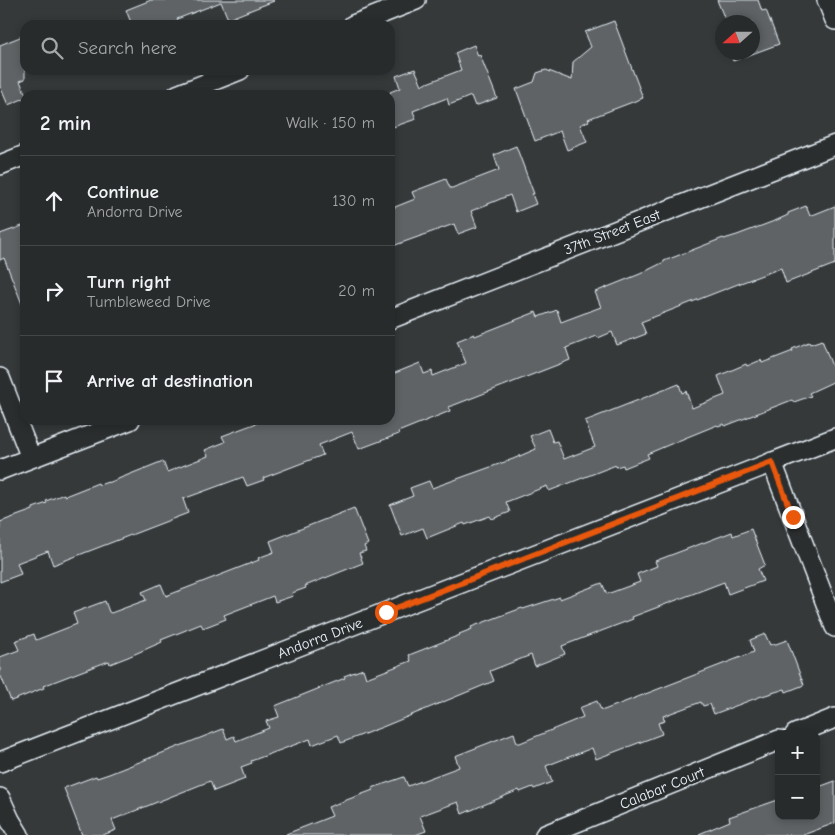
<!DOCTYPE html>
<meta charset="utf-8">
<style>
body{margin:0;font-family:"Comic Neue",sans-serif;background:#303334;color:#f1f3f6}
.controls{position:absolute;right:15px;bottom:15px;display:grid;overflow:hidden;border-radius:10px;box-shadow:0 2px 8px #0003}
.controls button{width:45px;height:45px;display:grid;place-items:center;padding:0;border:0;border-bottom:1px solid #444748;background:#282b2c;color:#f1f3f6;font:25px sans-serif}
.compass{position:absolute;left:715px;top:15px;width:45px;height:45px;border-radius:50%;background:#282b2c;box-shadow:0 2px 8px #0003;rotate:249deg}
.stop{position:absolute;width:15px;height:15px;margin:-11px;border:4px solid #ea580c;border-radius:50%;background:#fff}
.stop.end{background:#ea580c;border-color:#fff;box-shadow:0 1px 5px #0008}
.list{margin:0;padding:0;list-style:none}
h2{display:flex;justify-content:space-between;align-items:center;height:65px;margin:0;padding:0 20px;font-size:21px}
h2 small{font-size:16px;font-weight:400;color:#a5a7a9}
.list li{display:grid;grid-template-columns:32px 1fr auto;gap:15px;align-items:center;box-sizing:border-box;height:90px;padding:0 20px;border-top:1px solid #444748}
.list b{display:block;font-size:19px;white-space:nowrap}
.list p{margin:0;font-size:16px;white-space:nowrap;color:#a5a7a9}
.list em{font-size:16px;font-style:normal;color:#a5a7a9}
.icon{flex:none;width:28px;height:28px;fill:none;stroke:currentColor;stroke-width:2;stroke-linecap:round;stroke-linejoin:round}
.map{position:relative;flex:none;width:835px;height:835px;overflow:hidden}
.search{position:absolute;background:#282b2c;box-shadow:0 2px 8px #0003;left:20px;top:20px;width:375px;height:55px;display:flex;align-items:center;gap:12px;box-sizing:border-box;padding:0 18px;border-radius:15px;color:#a5a7a9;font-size:19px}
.panel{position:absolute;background:#282b2c;box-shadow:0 2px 8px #0003;left:20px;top:90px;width:375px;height:335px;border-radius:15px}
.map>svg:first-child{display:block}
.building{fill:#5f6365;stroke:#e8f1f8}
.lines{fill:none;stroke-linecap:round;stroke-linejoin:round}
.street-casing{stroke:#e8f1f8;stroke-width:22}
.street{stroke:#2a2d2e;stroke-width:19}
.route{stroke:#ea580c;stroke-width:6}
.labels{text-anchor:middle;stroke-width:5;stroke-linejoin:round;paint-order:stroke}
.street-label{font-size:15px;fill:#e8f1f8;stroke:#2a2d2e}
</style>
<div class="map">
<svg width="835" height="835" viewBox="0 0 835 835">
<rect width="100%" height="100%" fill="#35393a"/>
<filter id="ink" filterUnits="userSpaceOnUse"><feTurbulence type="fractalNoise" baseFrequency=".02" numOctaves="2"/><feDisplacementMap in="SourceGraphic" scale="10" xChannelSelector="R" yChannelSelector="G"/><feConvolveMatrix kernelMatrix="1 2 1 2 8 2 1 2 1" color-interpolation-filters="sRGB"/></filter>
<g filter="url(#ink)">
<!-- building -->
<path class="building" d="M151,0H273L274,1L228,19L221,2L177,19L180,25H132L126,10Z
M717,0H758L762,11L766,10L779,44L733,61L730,52H752V22H726Z
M614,21L643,98L588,119L589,121L580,125L587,142L567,150L560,131L535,141L516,89L534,82L537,73L546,70L572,80L573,62L591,47L585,32Z
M25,35V79L20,81L26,95L25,98L8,105L0,86V45Z
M474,45L478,56L480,55L497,98L475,106L471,96L449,105L447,98L413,111L416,119L390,128V92L400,88L396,76L415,69L422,85L461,70L455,53Z
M516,146L534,194H532L536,204L516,212L510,195L471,211L477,227L458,234L454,224L390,247V209L415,199L412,192L446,179L450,188H452L499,170L494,155Z
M806,206L810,216L835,206V264L786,283L781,268L738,284L641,322L646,334L617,345L612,332L598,338L597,336L566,348L570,360L449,407L450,411L398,432L399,434L359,449L352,432L319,445L323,455L263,478L264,480L247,486L243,477L183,499L188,513L53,565L48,551L17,563L21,574L0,582V522L33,510V508L47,503L46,501L64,494L65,496L98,483L99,485L108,482V483L163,461L167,472L208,456L205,450L225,442L222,436L265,420H390V375L420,363L424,374L432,371L433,376L466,363L457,341L474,334L475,336L536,312L538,317L557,310L561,322L601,307L595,292L640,274L664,262V261L723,238L724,239L737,235L777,220L788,215V213Z
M25,225V309H24L4,258L0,260V234Z
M822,340L835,374V381L809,393L811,396L794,402L792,400L725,426L724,424L718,426L717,425L685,438L647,454L649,458L624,468L623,465L616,467V465L549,491L547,486L506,502L510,512L492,519L490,516L465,525L464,523L427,538L423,528L402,536L390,505L413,496L410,488L429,481L432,488L513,459L536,449L530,436L548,429L553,442L557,441L564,459L595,447L585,421L679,384L682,393L686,391L692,408L725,395L718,376L746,364L747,366L761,360L762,363L793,351L792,349L809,342L810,344Z
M354,508L368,544L364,546L366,551L359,553L363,563L305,586L306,588L292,593L293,596L275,602L273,596L224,615L226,619L203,628L201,624L161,640L162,642L128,657L110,664L109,661L82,671L43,686L44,688L11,701L0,674V657L19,650L15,641L34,634L36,640L77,624L73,613L105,601L109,612L111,613L146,600L142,592L161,584L166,596L259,560L258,558L274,552L270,541Z
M751,529L765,565L758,569L763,581L728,594L724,582L632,617L633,619L562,646L565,654L535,666L531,655L490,671L494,681L385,726L341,743L338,735L312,745L310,739L251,761L252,763L241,767L245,779L214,791L210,781L112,820L116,830L103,835H82L64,788L96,776L97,778L109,774L223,729L227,739L234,736L236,741L269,728L266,721L279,717L275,706L345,678L344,676L363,669L366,678L411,661L409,655L460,635L459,634L472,629L471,627L522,608L523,609L560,597V599L602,583L607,594L640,582L637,574L657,566L655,561L732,532L733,536Z
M765,634L770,645L772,644L773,645L787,640L804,685L786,692L785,689L759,697L714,714L710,704L703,706L701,702L663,716L665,721L658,723L662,734L596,759L592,748L546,766L552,782L534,789L533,787L520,792L519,790L462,814L458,802L420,816L426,831L415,835H287L286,834L332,816L328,807L373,790L372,788L404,777L408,786L459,767L455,756L486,744L514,733L517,743H520L583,717L579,708L597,701L601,710H604L754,652L750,640Z
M835,781V823L803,835H699V834L730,821L729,817L775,801L779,800V816H816V788Z"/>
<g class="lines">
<!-- street casing -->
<g class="street-casing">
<path id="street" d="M827,0L835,20
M353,25L416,0
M177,95L240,70
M0,165L25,155
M390,319L835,145
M0,378L31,458
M772,462L835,627
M0,470L130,420
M795,734L835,718
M0,762L835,438
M0,798L10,820L19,835
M545,835L779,740"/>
</g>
<!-- street -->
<use href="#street" class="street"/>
</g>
</g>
<g class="lines" filter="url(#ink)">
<!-- route -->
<path class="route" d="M386,612L772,462L793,517"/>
</g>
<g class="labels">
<!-- street labels -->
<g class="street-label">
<text transform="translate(612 232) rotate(-21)" y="5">37th Street East</text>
<text transform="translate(320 638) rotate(-21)" y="5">Andorra Drive</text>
<text transform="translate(662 788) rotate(-22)" y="5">Calabar Court</text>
</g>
</g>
</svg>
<div class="controls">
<button>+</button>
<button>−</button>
</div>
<svg class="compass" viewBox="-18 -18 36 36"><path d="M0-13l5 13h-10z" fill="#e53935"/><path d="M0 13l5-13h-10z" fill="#a5a7a9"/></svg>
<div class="stop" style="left:386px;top:612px"></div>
<div class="stop end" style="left:793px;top:517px"></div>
<div class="search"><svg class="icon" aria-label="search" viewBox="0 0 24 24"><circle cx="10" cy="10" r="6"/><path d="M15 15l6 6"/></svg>Search here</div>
<section class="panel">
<h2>2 min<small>Walk · 150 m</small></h2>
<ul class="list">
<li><svg class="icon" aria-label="ahead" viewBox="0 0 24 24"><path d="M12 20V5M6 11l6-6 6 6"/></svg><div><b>Continue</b><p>Andorra Drive</p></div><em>130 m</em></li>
<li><svg class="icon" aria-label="right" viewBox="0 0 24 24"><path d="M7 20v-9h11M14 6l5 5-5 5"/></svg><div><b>Turn right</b><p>Tumbleweed Drive</p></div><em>20 m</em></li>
<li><svg class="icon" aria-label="arrive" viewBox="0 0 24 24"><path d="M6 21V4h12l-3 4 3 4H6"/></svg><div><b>Arrive at destination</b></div></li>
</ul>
</section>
</div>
